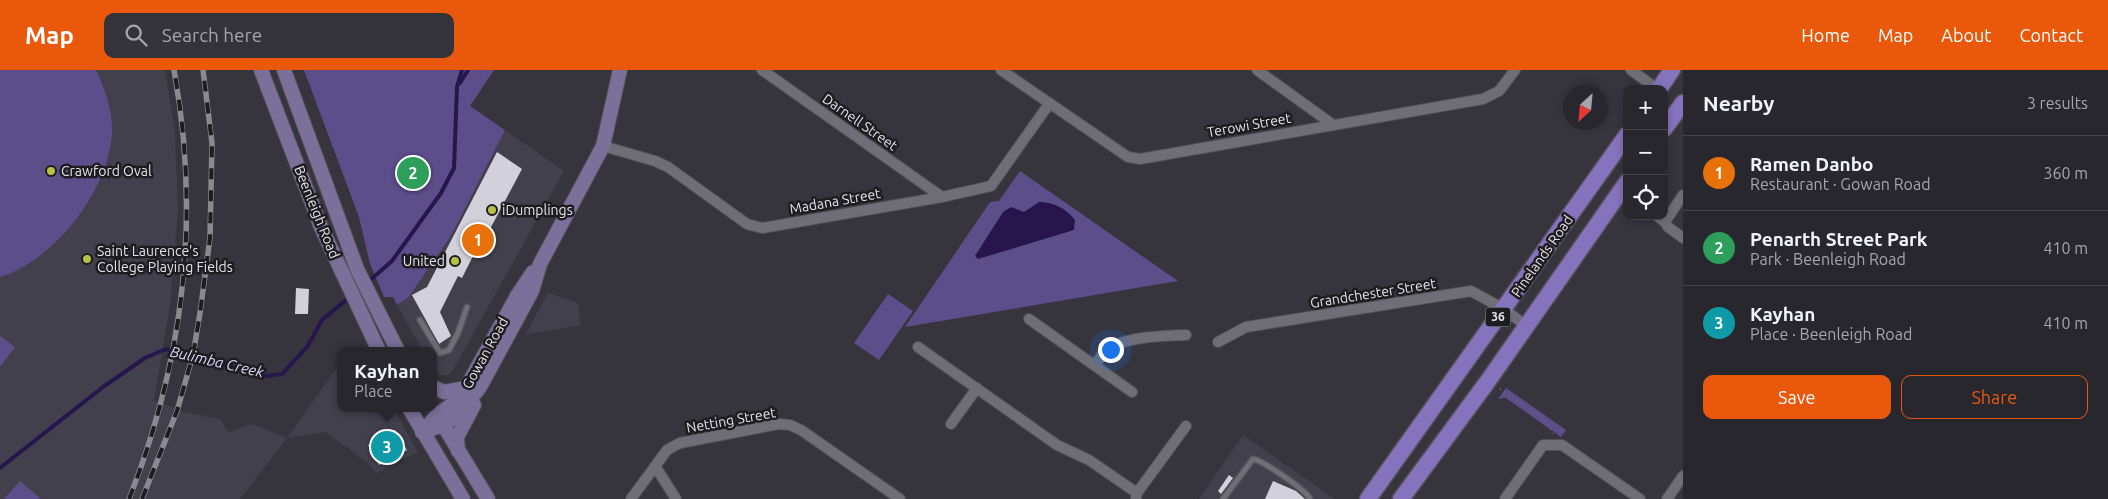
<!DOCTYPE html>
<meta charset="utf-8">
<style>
body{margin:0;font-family:Ubuntu,sans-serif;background:#34333a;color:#f1f3f6}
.controls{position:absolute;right:15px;top:15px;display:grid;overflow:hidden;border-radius:10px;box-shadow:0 2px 8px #0003}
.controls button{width:45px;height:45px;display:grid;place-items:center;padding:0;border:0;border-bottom:1px solid #44444a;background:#28272e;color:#f1f3f6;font:25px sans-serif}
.compass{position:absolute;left:1563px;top:15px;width:45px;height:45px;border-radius:50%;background:#28272e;box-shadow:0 2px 8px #0003;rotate:206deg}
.you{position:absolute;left:1110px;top:279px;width:18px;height:18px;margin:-12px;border:4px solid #fff;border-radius:50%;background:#1a73e8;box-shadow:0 0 0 8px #1a73e833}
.badge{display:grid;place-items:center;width:32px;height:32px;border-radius:50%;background:#ea580c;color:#fff;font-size:16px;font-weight:700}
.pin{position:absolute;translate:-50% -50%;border:2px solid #fff;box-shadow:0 1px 5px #0006}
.popup{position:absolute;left:337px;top:277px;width:100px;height:65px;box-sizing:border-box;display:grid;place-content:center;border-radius:10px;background:#28272e;filter:drop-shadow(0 1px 4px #0005);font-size:16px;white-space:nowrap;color:#a5a5aa}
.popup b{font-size:19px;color:#f1f3f6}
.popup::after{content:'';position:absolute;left:50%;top:100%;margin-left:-10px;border:10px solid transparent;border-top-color:#28272e}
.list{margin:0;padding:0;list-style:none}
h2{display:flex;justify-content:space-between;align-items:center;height:65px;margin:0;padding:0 20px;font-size:21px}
h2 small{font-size:16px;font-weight:400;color:#a5a5aa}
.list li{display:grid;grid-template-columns:32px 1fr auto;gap:15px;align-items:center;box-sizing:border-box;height:75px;padding:0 20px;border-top:1px solid #44444a}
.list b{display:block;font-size:19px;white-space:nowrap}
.list p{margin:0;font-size:16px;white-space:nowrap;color:#a5a5aa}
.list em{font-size:16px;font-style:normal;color:#a5a5aa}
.actions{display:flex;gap:10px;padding:15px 20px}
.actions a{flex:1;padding:11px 0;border:1px solid #ea580c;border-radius:10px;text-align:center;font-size:18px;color:#ea580c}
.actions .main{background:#ea580c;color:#fff}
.icon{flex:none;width:28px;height:28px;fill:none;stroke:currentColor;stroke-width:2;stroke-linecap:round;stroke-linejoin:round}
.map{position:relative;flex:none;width:1683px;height:429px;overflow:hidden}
header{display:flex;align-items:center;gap:30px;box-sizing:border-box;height:70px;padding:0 25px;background:#ea580c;color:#fff}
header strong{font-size:24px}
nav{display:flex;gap:28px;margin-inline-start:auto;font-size:18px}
.search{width:350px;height:45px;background:#34333a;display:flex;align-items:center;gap:12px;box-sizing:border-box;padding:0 18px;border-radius:10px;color:#a5a5aa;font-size:19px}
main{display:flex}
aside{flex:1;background:#28272e}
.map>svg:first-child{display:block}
.built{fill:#42404d}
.green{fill:#5c4e8a}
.water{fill:#27164d}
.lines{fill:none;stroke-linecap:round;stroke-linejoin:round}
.stream{stroke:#27164d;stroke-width:4}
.building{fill:#d2d0db}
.service-casing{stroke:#515057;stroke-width:8}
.minor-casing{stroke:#515057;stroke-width:12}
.secondary-casing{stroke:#515057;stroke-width:16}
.primary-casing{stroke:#515057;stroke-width:19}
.path{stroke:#6b6971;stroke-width:2;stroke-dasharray:1 4;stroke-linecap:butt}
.service{stroke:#6f6e77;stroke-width:5}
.minor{stroke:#6f6e77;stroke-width:10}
.secondary{stroke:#7a709a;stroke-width:14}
.primary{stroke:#8573bd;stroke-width:16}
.rail-casing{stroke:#8a8990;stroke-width:5.5}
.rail{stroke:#1d1c20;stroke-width:4;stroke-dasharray:11;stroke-linecap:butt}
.poi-dot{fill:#b8c147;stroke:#1d1c20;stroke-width:2}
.labels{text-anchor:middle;stroke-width:5;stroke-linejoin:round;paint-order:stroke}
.shield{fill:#1d1c20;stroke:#a8a7ac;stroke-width:1}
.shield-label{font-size:12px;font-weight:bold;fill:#e4e3e8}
.street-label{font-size:14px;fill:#e4e3e8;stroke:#1d1c20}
.poi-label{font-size:14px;fill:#e4e3e8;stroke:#1d1c20;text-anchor:start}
.water-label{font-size:15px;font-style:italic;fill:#dcd6fa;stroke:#1d1c20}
</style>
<header>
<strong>Map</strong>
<div class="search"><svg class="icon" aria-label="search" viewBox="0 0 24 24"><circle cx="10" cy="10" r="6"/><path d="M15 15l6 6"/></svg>Search here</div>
<nav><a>Home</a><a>Map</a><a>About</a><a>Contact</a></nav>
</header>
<main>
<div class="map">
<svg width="1683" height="429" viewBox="0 0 1683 429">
<rect width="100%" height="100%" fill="#36343d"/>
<!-- built -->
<path class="built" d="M0,0H165L175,61L178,142L170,236L154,330L184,342L220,349L228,362L252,354L287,368L341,292V338H393L418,382L376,403L368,393L325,362L287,368L240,429H0Z
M505,60L564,101L453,300L448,305H440L433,299V281H423L397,235L408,228L451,166Z
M548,223L578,233L580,255L525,265Z
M1243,365L1335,429H1199Z"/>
<!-- green -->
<path class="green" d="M0,0H96C105,19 113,41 112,63C109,120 55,190 0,207Z
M304,0H494L470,36L505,60L451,166L408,228L397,235L393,227H384L370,194L359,147Z
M1020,101L1178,211L905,257L990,132L999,131Z
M888,224L913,241L879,290L854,273Z
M0,266L15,277L0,297Z
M1506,318L1566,360L1561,367L1506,328L1498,329Z
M20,411L41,429H4Z"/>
<!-- water -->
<path class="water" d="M1039,132C1053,132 1066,138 1075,150L1074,160L978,189L975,186L1003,142L1011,137L1024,142Z"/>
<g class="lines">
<!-- stream -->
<path class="stream" d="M460,13L468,0
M368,212L392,191L441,123L454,98L457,17L462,0
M0,398L103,317L145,288L166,279L265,306L282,304L307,277L322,250L362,217"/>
</g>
<!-- building -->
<path class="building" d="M497,82L522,99L475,187L473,186L462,208L458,206L440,242L451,266L439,274L412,225L427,217Z
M296,218L309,219L308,244H295Z
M395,360L407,380L379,395L368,375Z
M1229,405L1233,408L1221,424L1218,421Z
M1273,411L1296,421L1305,429H1265Z"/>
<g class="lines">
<!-- service casing -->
<g class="service-casing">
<path id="service" d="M420,250L440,283L449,280L458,263L467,237
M1223,429L1253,389C1262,390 1306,420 1310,429"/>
</g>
<!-- minor casing -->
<g class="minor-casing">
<path id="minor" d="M762,0L942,127
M1001,0L1128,87L1140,89L1483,29L1499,21L1515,0
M1257,0L1332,54
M1631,0L1657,19
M603,76L655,91L668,97L747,154L762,158L942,127L991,116L1049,34
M1683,125L1665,152L1668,157L1683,168
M1657,146L1665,152
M1029,249L1132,322
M1218,272L1246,257L1471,221L1504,239L1525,255
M918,277L1057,375L1089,390L1137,423
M1095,296C1098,292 1100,287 1103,283C1119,266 1165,266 1186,265
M951,354L977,318
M655,396L676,429
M1136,428L1137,423L1186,356
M631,429L667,380L680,373L779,354L790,355L801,360L900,429
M1505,429L1543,375H1562L1640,429
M1667,429L1683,406"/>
</g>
<!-- secondary casing -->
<g class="secondary-casing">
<path id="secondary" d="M261,0L321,157L379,281
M284,0L357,199L398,281
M433,317L444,322L466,318
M409,338L463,429
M439,348L488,429
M422,362L443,355L458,345L480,317L532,221L540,194L603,76L620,0
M423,362L437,345L454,333L466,318L517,226L533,202
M458,381L457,367L474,335"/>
</g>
<!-- primary casing -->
<g class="primary-casing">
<path id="primary" d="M1659,19L1672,0
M1664,59L1683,33
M1368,429L1627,65
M1401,429L1488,311L1627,112"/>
</g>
<!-- path -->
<path class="path" d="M1500,319L1545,350L1553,364"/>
<!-- service -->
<use href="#service" class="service"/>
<!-- minor -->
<use href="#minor" class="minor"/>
<!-- secondary -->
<use href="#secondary" class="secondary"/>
<!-- primary -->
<use href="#primary" class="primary"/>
<!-- rail casing -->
<g class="rail-casing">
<path id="rail" d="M129,429C184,290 201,148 174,0
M142,429L177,341L193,285L200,243L210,168L212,73L203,0"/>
</g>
<!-- rail -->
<use href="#rail" class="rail"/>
</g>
<!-- markers -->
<g class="poi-dot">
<circle cx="51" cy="101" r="5"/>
<circle cx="492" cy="140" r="5"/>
<circle cx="87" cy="189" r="5"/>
<circle cx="455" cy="191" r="5"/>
</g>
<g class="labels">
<!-- shield labels -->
<rect class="shield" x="1485.5" y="237.5" width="25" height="19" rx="4"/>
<g class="shield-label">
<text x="1498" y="251">36</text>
</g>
<!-- street labels -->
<g class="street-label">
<text transform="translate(860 52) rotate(35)" y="5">Darnell Street</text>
<text transform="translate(1249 55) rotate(-10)" y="5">Terowi Street</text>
<text transform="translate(835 131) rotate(-10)" y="5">Madana Street</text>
<text transform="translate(317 142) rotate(68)" y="5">Beenleigh Road</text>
<text transform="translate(1542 186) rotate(-55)" y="5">Pinelands Road</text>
<text transform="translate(1373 223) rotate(-9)" y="5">Grandchester Street</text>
<text transform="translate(485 283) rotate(-61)" y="5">Gowan Road</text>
<text transform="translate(731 350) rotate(-10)" y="5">Netting Street</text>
</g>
<!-- poi labels -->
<g class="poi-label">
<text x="61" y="106">Crawford Oval</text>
<text x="502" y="145">iDumplings</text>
<text x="97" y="186">Saint Laurence's<tspan x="97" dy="16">College Playing Fields</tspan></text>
<text x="445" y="196" text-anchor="end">United</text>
</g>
<!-- water labels -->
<g class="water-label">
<text transform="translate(217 292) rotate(13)" y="5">Bulimba Creek</text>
</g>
</g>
</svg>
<div class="controls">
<button>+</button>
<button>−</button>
<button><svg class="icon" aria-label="locate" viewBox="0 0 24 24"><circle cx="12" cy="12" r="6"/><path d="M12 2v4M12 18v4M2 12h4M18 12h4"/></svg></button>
</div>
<svg class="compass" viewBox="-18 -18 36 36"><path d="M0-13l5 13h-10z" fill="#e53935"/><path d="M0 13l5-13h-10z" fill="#a5a5aa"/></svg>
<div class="you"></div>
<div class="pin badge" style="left:478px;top:170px;background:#e8710a">1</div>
<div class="pin badge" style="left:413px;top:103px;background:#2e9e5b">2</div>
<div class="pin badge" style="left:387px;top:377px;background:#0f9aa8">3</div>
<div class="popup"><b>Kayhan</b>Place</div>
</div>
<aside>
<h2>Nearby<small>3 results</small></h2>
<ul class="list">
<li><span class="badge" style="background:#e8710a">1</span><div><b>Ramen Danbo</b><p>Restaurant · Gowan Road</p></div><em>360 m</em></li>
<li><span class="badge" style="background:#2e9e5b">2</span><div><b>Penarth Street Park</b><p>Park · Beenleigh Road</p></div><em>410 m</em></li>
<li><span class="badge" style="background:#0f9aa8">3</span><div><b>Kayhan</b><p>Place · Beenleigh Road</p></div><em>410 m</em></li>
</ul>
<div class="actions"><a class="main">Save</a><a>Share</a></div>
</aside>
</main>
